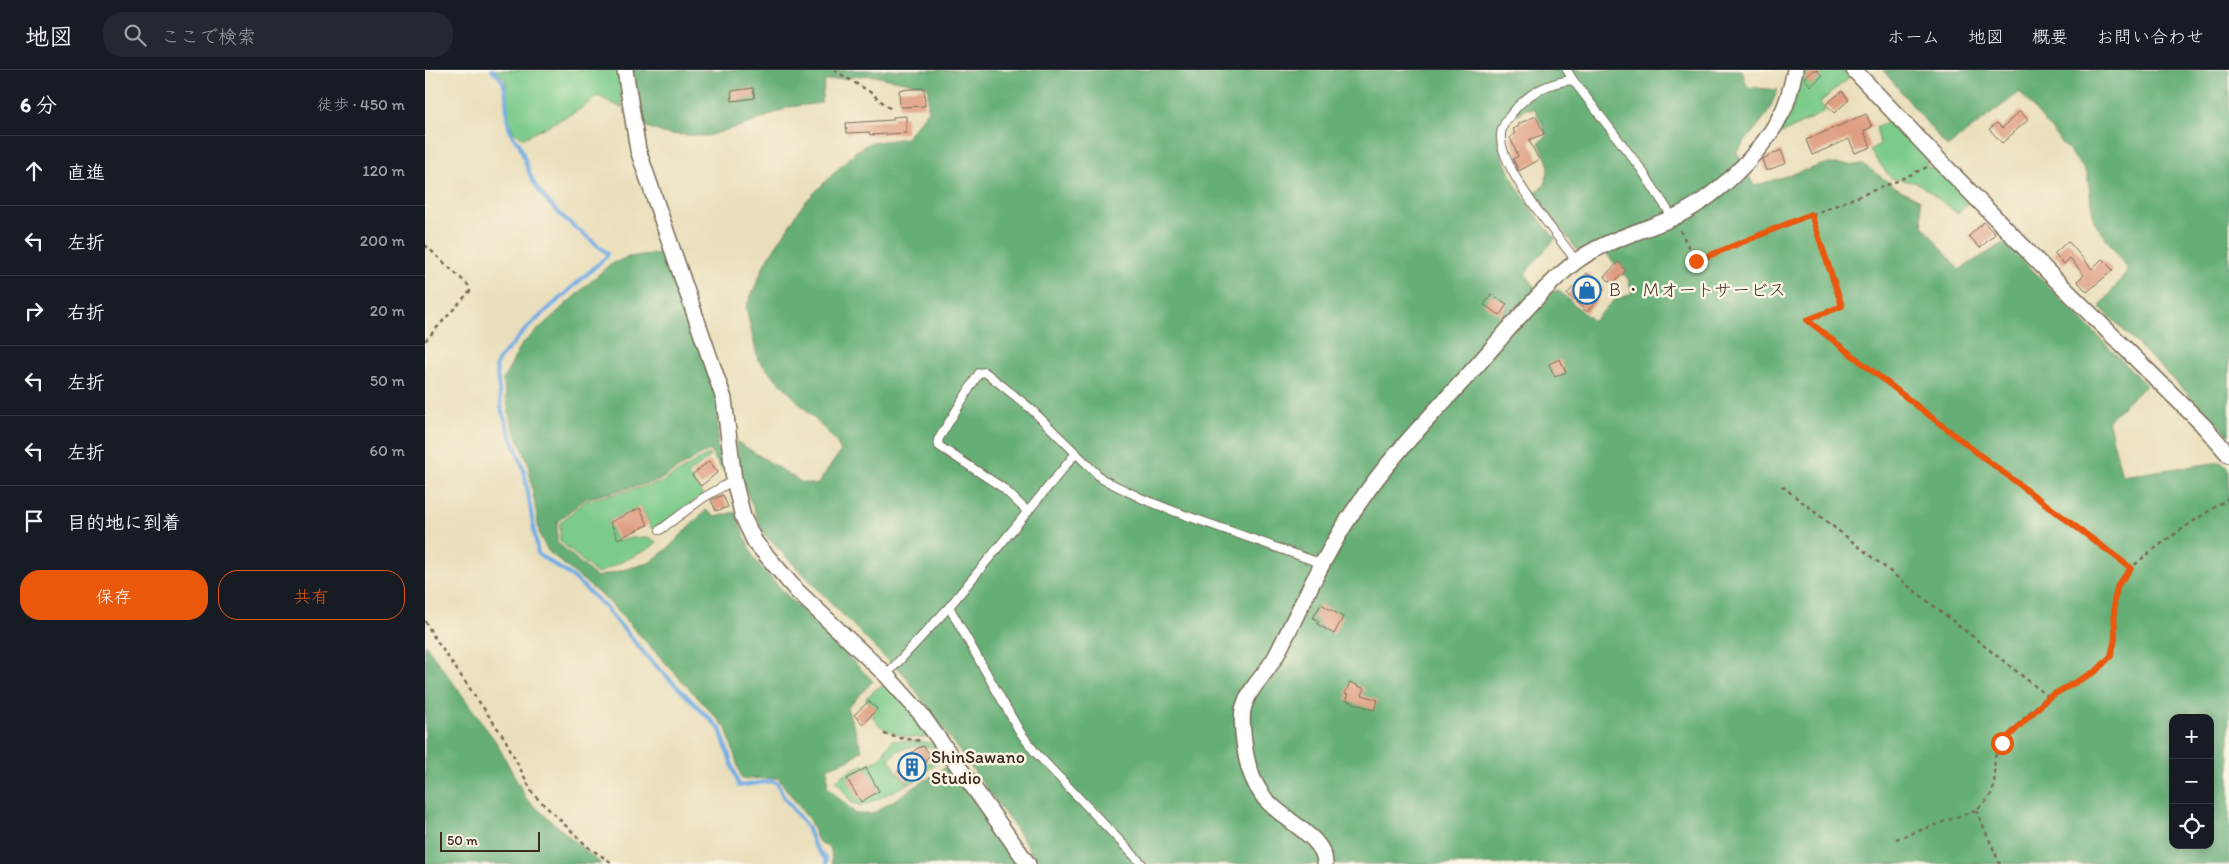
<!DOCTYPE html>
<html lang="ja">
<meta charset="utf-8">
<style>
body{margin:0;font-family:Itim,"Klee One",sans-serif;background:#242831;color:#f1f3f6}
.controls{position:absolute;right:15px;bottom:15px;display:grid;overflow:hidden;border-radius:10px;box-shadow:0 2px 12px #0003}
.controls button{width:45px;height:45px;display:grid;place-items:center;padding:0;border:0;border-bottom:1px solid #363941;background:#171b24;color:#f1f3f6;font:25px sans-serif}
.scale{position:absolute;left:15px;bottom:12px;width:100px;box-sizing:border-box;padding-left:5px;border:2px solid #3b2a1e;border-top:0;font-size:14px;line-height:18px;white-space:nowrap;color:#3b2a1e;-webkit-text-stroke:4px #fcf5e5;paint-order:stroke}
.stop{position:absolute;width:15px;height:15px;margin:-11px;border:4px solid #ea580c;border-radius:50%;background:#fff}
.stop.end{background:#ea580c;border-color:#fff;box-shadow:0 1px 5px #0008}
.list{margin:0;padding:0;list-style:none}
h2{display:flex;justify-content:space-between;align-items:center;height:65px;margin:0;padding:0 20px;font-size:21px}
h2 small{font-size:16px;font-weight:400;color:#9ea1a6}
.list li{display:grid;grid-template-columns:32px 1fr auto;gap:15px;align-items:center;box-sizing:border-box;height:70px;padding:0 20px;border-top:1px solid #363941}
.list b{display:block;font-size:19px;white-space:nowrap}
.list em{font-size:16px;font-style:normal;color:#9ea1a6}
.actions{display:flex;gap:10px;padding:15px 20px}
.actions a{flex:1;padding:11px 0;border:1px solid #ea580c;border-radius:20px;text-align:center;font-size:18px;color:#ea580c}
.actions .main{background:#ea580c;color:#fff}
.icon{flex:none;width:28px;height:28px;fill:none;stroke:currentColor;stroke-width:2;stroke-linecap:round;stroke-linejoin:round}
.map{position:relative;flex:none;width:1804px;height:794px;overflow:hidden}
header{display:flex;align-items:center;gap:30px;box-sizing:border-box;height:70px;padding:0 25px;background:#171b24;border-bottom:1px solid #363941}
header strong{font-size:24px}
nav{display:flex;gap:28px;margin-inline-start:auto;font-size:18px}
.search{width:350px;height:45px;background:#242831;display:flex;align-items:center;gap:12px;box-sizing:border-box;padding:0 18px;border-radius:20px;color:#9ea1a6;font-size:19px}
main{display:flex}
aside{flex:1;background:#171b24}
.map>svg:first-child{display:block}
.green{fill:#7ccb8b;stroke:#5c7a54;fill-rule:evenodd}
.forest{fill:#65af77;stroke:#506c4a;fill-rule:evenodd}
.lines{fill:none;stroke-linecap:round;stroke-linejoin:round}
.stream{stroke:#74ade4;stroke-width:4}
.building{fill:#df9e82}
.service-casing{stroke:#786955;stroke-width:10}
.minor-casing{stroke:#786955;stroke-width:18}
.path{stroke:#786955;stroke-width:2.5;stroke-dasharray:4 4;stroke-linecap:butt}
.service{stroke:#fff;stroke-width:8}
.minor{stroke:#fff;stroke-width:15}
.route{stroke:#ea580c;stroke-width:6}
.labels{text-anchor:middle;stroke-width:5;stroke-linejoin:round;paint-order:stroke}
.poi-label{font-size:18px;fill:#3b2a1e;stroke:#fcf5e5;text-anchor:start}
</style>
<header>
<strong>地図</strong>
<div class="search"><svg class="icon" aria-label="search" viewBox="0 0 24 24"><circle cx="10" cy="10" r="6"/><path d="M15 15l6 6"/></svg>ここで検索</div>
<nav><a>ホーム</a><a>地図</a><a>概要</a><a>お問い合わせ</a></nav>
</header>
<main>
<aside>
<h2>6 分<small>徒歩 · 450 m</small></h2>
<ul class="list">
<li><svg class="icon" aria-label="ahead" viewBox="0 0 24 24"><path d="M12 20V5M6 11l6-6 6 6"/></svg><div><b>直進</b></div><em>120 m</em></li>
<li><svg class="icon" aria-label="left" viewBox="0 0 24 24"><path d="M17 20v-9H6M10 6l-5 5 5 5"/></svg><div><b>左折</b></div><em>200 m</em></li>
<li><svg class="icon" aria-label="right" viewBox="0 0 24 24"><path d="M7 20v-9h11M14 6l5 5-5 5"/></svg><div><b>右折</b></div><em>20 m</em></li>
<li><svg class="icon" aria-label="left" viewBox="0 0 24 24"><path d="M17 20v-9H6M10 6l-5 5 5 5"/></svg><div><b>左折</b></div><em>50 m</em></li>
<li><svg class="icon" aria-label="left" viewBox="0 0 24 24"><path d="M17 20v-9H6M10 6l-5 5 5 5"/></svg><div><b>左折</b></div><em>60 m</em></li>
<li><svg class="icon" aria-label="arrive" viewBox="0 0 24 24"><path d="M6 21V4h12l-3 4 3 4H6"/></svg><div><b>目的地に到着</b></div></li>
</ul>
<div class="actions"><a class="main">保存</a><a>共有</a></div>
</aside>
<div class="map">
<svg width="1804" height="794" viewBox="0 0 1804 794">
<rect width="100%" height="100%" fill="#fcf5e5"/>
<filter id="ink" filterUnits="userSpaceOnUse"><feTurbulence type="fractalNoise" baseFrequency=".02" numOctaves="2"/><feDisplacementMap in="SourceGraphic" scale="10" xChannelSelector="R" yChannelSelector="G"/><feConvolveMatrix kernelMatrix="1 2 1 2 8 2 1 2 1" color-interpolation-filters="sRGB"/></filter>
<filter id="wash" filterUnits="userSpaceOnUse"><feTurbulence type="fractalNoise" baseFrequency=".0096" numOctaves="4" result="noise"/><feDisplacementMap in="SourceGraphic" scale="20" xChannelSelector="R" yChannelSelector="G"/><feGaussianBlur stdDeviation="1.12" result="paint"/><feColorMatrix in="noise" values="0 0 0 0 0 0 0 0 0 0 0 0 0 0 0 0 0 1.4 0 .05"/><feComposite in="paint" operator="in"/></filter>
<g filter="url(#wash)">
<rect width="100%" height="100%" fill="#eadfbc"/>
<!-- green -->
<path class="green" d="M68,0H194L197,38L173,26L152,41L99,68L88,62L84,51L80,7L70,4Z
M1376,0H1417L1424,8L1395,32L1400,41L1358,63L1354,61C1369,43 1373,23 1376,0Z
M1464,51L1501,86V94L1504,98H1514L1545,132L1532,143L1493,113L1466,108L1445,81L1455,74L1451,57Z
M284,384V388L263,404L278,425L232,457L226,458L216,436L183,451L192,472C206,467 218,465 232,472L225,478L172,504L135,471V453L160,431L235,413Z
M464,615L504,665C490,672 464,664 452,653C447,648 444,635 441,628L452,618Z
M467,670L511,673L520,685L490,711L438,736L427,733L411,710L429,698L454,690ZM492,676L506,677L512,685L482,712L471,701L464,688L476,679Z"/>
<!-- forest -->
<path class="forest" d="M207,0H1317L1322,17L1353,20L1342,44L1312,82L1329,116L1400,94L1439,95L1472,118L1495,130L1498,156L1534,200L1580,172L1721,315L1683,350L1697,406L1796,392L1804,400V794H613L595,765L477,602L463,591L339,464L316,408L311,371L376,412L392,415L416,381L411,371L333,290L321,238L340,193L379,133L430,82L445,73L481,68L503,41V16L442,5L400,11L396,33L364,37L326,53L282,66L241,64L219,56ZM1099,39H1110L1122,66L1114,72L1124,95L1120,115L1109,123L1152,180L1180,182L1203,209L1207,223L1188,231L1168,251L1133,220L1117,226L1100,203L1130,169C1105,136 1077,104 1072,62ZM1748,648H1785V775H1748Z
M1458,0H1804V365L1675,237L1703,200L1669,151L1662,103L1595,22L1522,77Z
M233,183L245,197L294,332L292,376L301,397L296,398L284,380L233,411L159,429L132,452V472L171,507L224,493L241,480L281,440L290,447L310,442L329,489L360,523L448,611L422,638L437,680L424,690L403,697L402,717L431,744H447L523,696L581,773L595,794H407L406,779L393,771L385,751L353,708L317,709L301,658L183,531L123,481L115,466L103,393L85,348L78,310L97,274L184,195L203,187Z
M0,574L71,672L102,730L176,794H0Z"/>
<g class="lines">
<!-- stream -->
<path class="stream" d="M67,0C71,4 76,7 78,12C86,31 75,57 94,73C99,86 102,100 109,113C126,142 157,162 182,183V186L102,258L74,289L71,296L77,342L99,400L113,484L148,507L179,536L225,590L295,659L314,716L347,711L352,713L358,726L382,757L389,775L401,790V794"/>
</g>
<g id="blocks">
<!-- building -->
<path class="building" d="M1388,0H1392L1397,6L1386,16L1379,8Z
M328,18L330,28L307,31L306,21Z
M499,18L500,36L475,37L474,20Z
M1417,21L1424,30L1409,43L1401,34Z
M1595,41L1603,50L1577,73L1564,59L1572,53L1577,58Z
M1441,44L1447,57L1439,61L1446,77L1430,83L1424,69L1387,85L1381,70Z
M481,46V63L445,65L444,62L422,63L421,53L468,50V47Z
M1111,46L1119,64L1104,70L1114,90L1094,101L1088,89L1093,86L1085,67L1090,64L1088,59L1094,56L1093,54Z
M1356,80L1361,93L1341,101L1337,89Z
M1559,152L1570,164L1555,178L1544,166Z
M1643,171L1667,199L1677,189L1688,200L1662,222L1652,211L1659,205L1645,188L1639,194L1629,184Z
M1194,192L1201,201L1187,214L1179,206Z
M1162,203L1179,219L1171,228L1173,230L1162,242L1142,224Z
M1066,224L1082,234L1075,245L1059,235Z
M1135,289L1141,302L1130,307L1124,294Z
M284,391L293,402L276,416L267,405Z
M298,425L303,437L291,441L286,430Z
M215,438L223,455L193,469L185,452Z
M896,534L918,547L909,564L892,554L894,551L888,548Z
M925,612L940,619L937,625L953,630L949,640L920,630L923,625L920,624Z
M444,631L452,639L438,654L429,645Z
M498,676L506,685L500,690L502,692L482,710L473,701L486,689L483,686L491,679Z
M441,698L454,721L436,732L422,709Z"/>
</g>
</g>
<g filter="url(#ink)">
<use href="#blocks" fill-opacity="0" stroke="#786955" stroke-width="1"/>
<g class="lines">
<!-- service casing -->
<g class="service-casing">
<path id="service" d="M1142,0L1148,10
M1151,191C1131,163 1073,97 1076,64C1077,53 1087,43 1094,35C1109,20 1127,12 1148,10L1216,99L1248,148
M603,442L578,418L514,376L513,370L554,303L560,302L605,338L677,409L718,429L751,442L898,494
M235,460L278,428L309,410
M524,537L595,662L610,682L717,794
M461,605L524,537L651,383"/>
</g>
<!-- minor casing -->
<g class="minor-casing">
<path id="minor" d="M200,0L213,80L299,329L309,410L318,447L330,472L371,520L461,605L496,644L603,794
M1429,0L1515,91L1626,205L1777,354L1804,385
M900,794C901,766 853,748 838,726C826,710 821,691 819,672C818,662 816,650 818,640C822,620 841,604 851,586C877,535 901,480 934,433C968,382 1014,338 1055,292C1085,258 1114,221 1149,193C1175,172 1215,162 1245,149C1289,130 1337,84 1358,41C1364,29 1367,13 1370,0"/>
</g>
<!-- path -->
<path class="path" d="M409,0L445,22L467,40
M1386,144L1417,236L1382,250L1555,385L1706,498
M1255,160L1271,191L1472,111L1502,97
M0,175L43,215L45,221L0,271
M1357,416L1624,627
M0,551L9,567L80,669L108,724L164,778L189,794
M459,664L474,668L498,671
M1551,740L1575,794
M1471,769L1551,740C1557,735 1565,729 1568,720C1572,704 1565,688 1576,674C1586,661 1612,634 1625,626C1645,613 1670,607 1685,587C1697,571 1685,537 1692,517C1700,493 1780,444 1804,428"/>
<!-- service -->
<use href="#service" class="service"/>
<!-- minor -->
<use href="#minor" class="minor"/>
</g>
</g>
<g class="lines" filter="url(#ink)">
<!-- route -->
<path class="route" d="M1271,191L1386,144L1417,236L1382,250L1555,385L1706,498L1693,515L1689,531L1690,569L1686,586L1671,601L1624,627L1577,673"/>
</g>
<!-- icons -->
<defs>
<g id="shop-ring" transform="scale(1.4375)"><circle r="9.5" fill="#fcf5e5" stroke="#1f6fb2" stroke-width="1.5"/><path d="M-5-2.5h2.3a2.7 3.5 0 0 1 5.4 0H5L5.5 6h-11ZM-1.5-2.5h3a1.5 2.3 0 0 0-3 0Z" fill="#1f6fb2"/></g>
<g id="building-ring" transform="scale(1.4375)"><circle r="9.5" fill="#fcf5e5" stroke="#1f6fb2" stroke-width="1.5"/><path d="M-4-6H4V6H1V3H-1V6H-4ZM-2.5-4.3h1.7v1.8h-1.7ZM.8-4.3h1.7v1.8H.8ZM-2.5-1h1.7V.8h-1.7ZM.8-1h1.7V.8H.8Z" fill="#1f6fb2"/></g>
</defs>
<g fill-rule="evenodd">
<use href="#shop-ring" x="1162" y="220"/>
<use href="#building-ring" x="487" y="697"/>
</g>
<g class="labels">
<!-- poi labels -->
<g class="poi-label">
<text x="1181" y="226">Ｂ・Ｍオートサービス</text>
<text x="506" y="693">ShinSawano<tspan x="506" dy="21">Studio</tspan></text>
</g>
</g>
</svg>
<div class="controls">
<button>+</button>
<button>−</button>
<button><svg class="icon" aria-label="locate" viewBox="0 0 24 24"><circle cx="12" cy="12" r="6"/><path d="M12 2v4M12 18v4M2 12h4M18 12h4"/></svg></button>
</div>
<div class="scale">50 m</div>
<div class="stop" style="left:1577px;top:673px"></div>
<div class="stop end" style="left:1271px;top:191px"></div>
</div>
</main>
